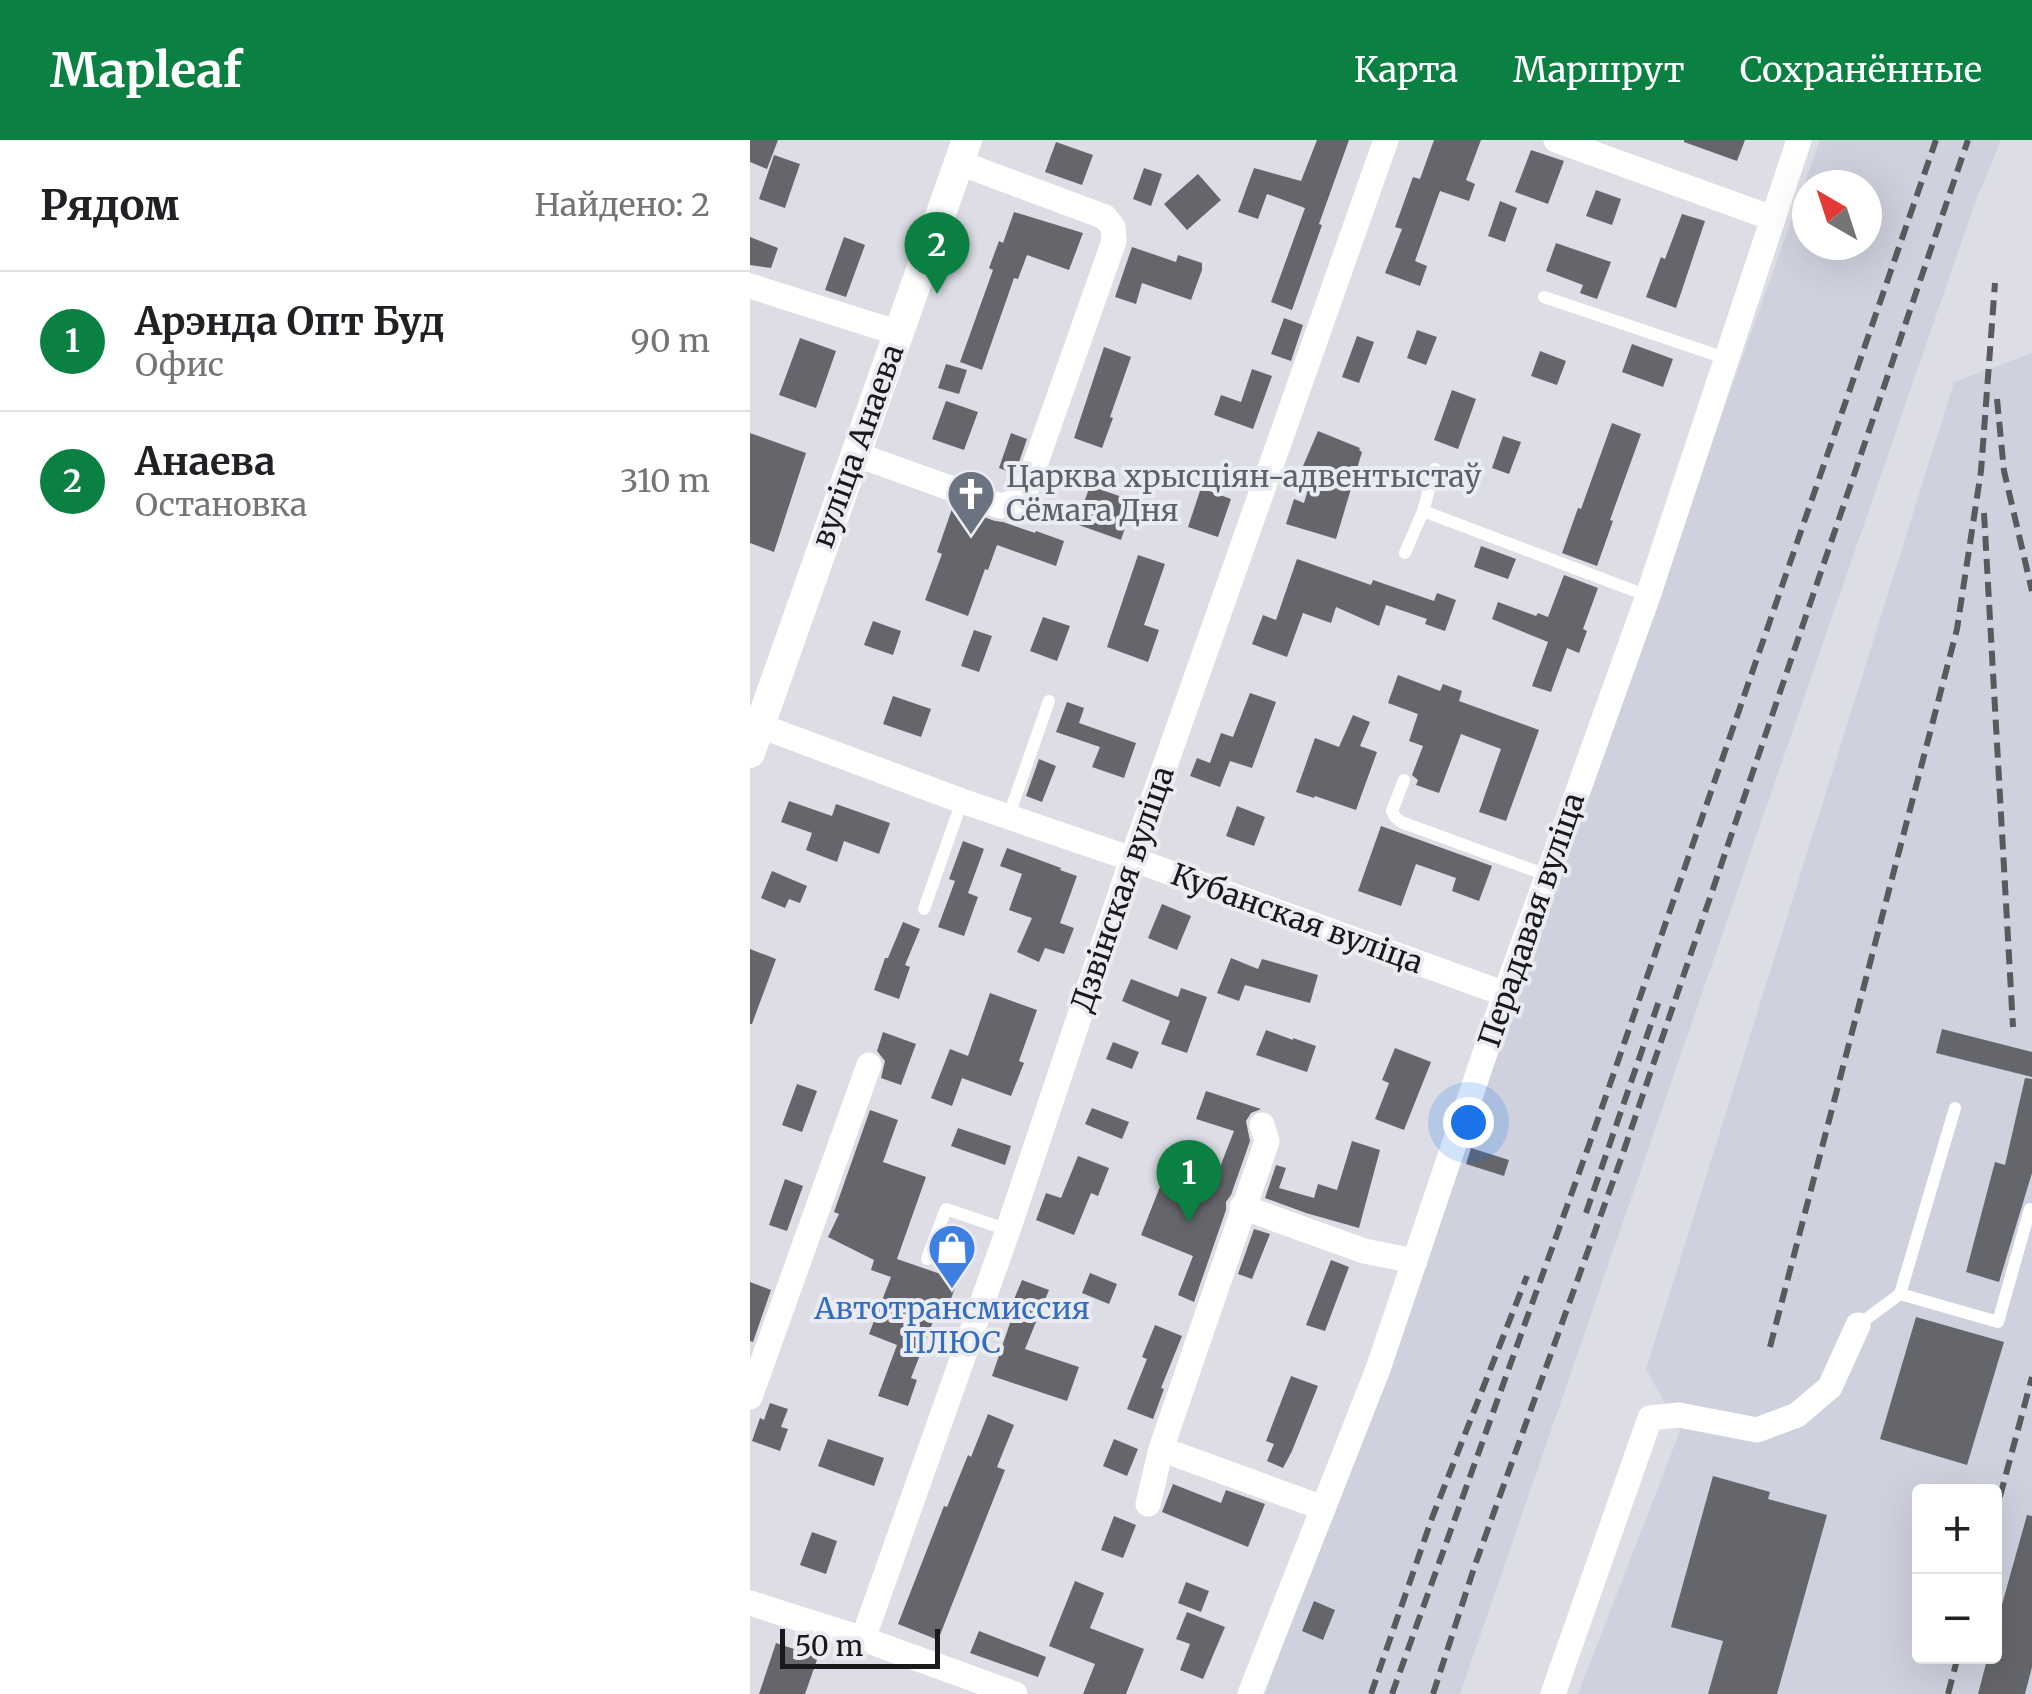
<!DOCTYPE html>
<html lang="ru">
<meta charset="utf-8">
<style>
body{margin:0;font-family:Merriweather,serif;background:#f6f6f6;color:#202124}
.controls{position:absolute;right:30px;bottom:30px;display:grid;overflow:hidden;border-radius:10px;box-shadow:0 10px 40px #0002}
.controls button{width:90px;height:90px;display:grid;place-items:center;padding:0;border:0;border-bottom:2px solid #e0e0e0;background:#fff;color:#202124;font:50px sans-serif}
.compass{position:absolute;left:1042px;top:30px;width:90px;height:90px;border-radius:50%;background:#fff;box-shadow:0 10px 40px #0002;rotate:321deg}
.scale{position:absolute;left:30px;bottom:25px;width:160px;box-sizing:border-box;padding-left:10px;border:5px solid #18191b;border-top:0;font-size:28px;line-height:35px;white-space:nowrap;color:#18191b;-webkit-text-stroke:8px #ebecf2;paint-order:stroke}
.you{position:absolute;left:718px;top:982px;width:35px;height:35px;margin:-25px;border:8px solid #fff;border-radius:50%;background:#1a73e8;box-shadow:0 0 0 15px #1a73e833}
.badge{display:grid;place-items:center;width:65px;height:65px;border-radius:50%;background:#0b8043;color:#fff;font-size:32px;font-weight:700}
.pin{position:absolute;translate:-50% -82px;filter:drop-shadow(0 2px 5px #0008)}
.pin::after{content:'';position:absolute;top:52px;width:35px;height:30px;background:inherit;clip-path:polygon(0 0,100% 0,50% 100%)}
.list{margin:0;padding:0;list-style:none}
h2{display:flex;justify-content:space-between;align-items:center;height:130px;margin:0;padding:0 40px;font-size:42px}
h2 small{font-size:32px;font-weight:400;color:#757577}
.list li{display:grid;grid-template-columns:65px 1fr auto;gap:30px;align-items:center;box-sizing:border-box;height:140px;padding:0 40px;border-top:2px solid #e0e0e0}
.list b{display:block;font-size:38px;white-space:nowrap}
.list p{margin:0;font-size:32px;white-space:nowrap;color:#757577}
.list em{font-size:32px;font-style:normal;color:#757577}
.map{position:relative;flex:none;width:1282px;height:1554px;overflow:hidden}
header{display:flex;align-items:center;gap:60px;box-sizing:border-box;height:140px;padding:0 50px;background:#0b8043;color:#fff}
header strong{font-size:48px}
nav{display:flex;gap:55px;margin-inline-start:auto;font-size:35px}
main{display:flex}
aside{flex:1;background:#fff}
.map>svg:first-child{display:block}
.built{fill:#cfd1df;fill-rule:evenodd}
.building{fill:#65666b}
.lines{fill:none;stroke-linecap:round;stroke-linejoin:round}
.service{stroke:#fff;stroke-width:12}
.minor{stroke:#fff;stroke-width:25}
.tertiary{stroke:#fff;stroke-width:30}
.rail{stroke:#595a5e;stroke-width:6;stroke-dasharray:15 8;stroke-linecap:butt}
.labels{text-anchor:middle;stroke-width:8;stroke-linejoin:round;paint-order:stroke}
.street-label{font-size:30px;fill:#18191b;stroke:#ebecf2}
.worship-label{font-size:30px;fill:#5b616d;stroke:#ebecf2;text-anchor:start}
.shop-label{font-size:30px;fill:#366cbe;stroke:#ebecf2}
</style>
<header>
<strong>Mapleaf</strong>
<nav><a>Карта</a><a>Маршрут</a><a>Сохранённые</a></nav>
</header>
<main>
<aside>
<h2>Рядом<small>Найдено: 2</small></h2>
<ul class="list">
<li><span class="badge">1</span><div><b>Арэнда Опт Буд</b><p>Офис</p></div><em>90 m</em></li>
<li><span class="badge">2</span><div><b>Анаева</b><p>Остановка</p></div><em>310 m</em></li>
</ul>
</aside>
<div class="map">
<svg width="1282" height="1554" viewBox="0 0 1282 1554">
<rect width="100%" height="100%" fill="#dddee5"/>
<!-- built -->
<path class="built" d="M1070,0H1251L1225,63L710,1554H515ZM1057,45H1117V105H1057Z
M1282,213V1554H828L930,1291L896,1229L1204,242ZM1170,1352H1244V1516H1170Z"/>
<!-- building -->
<path class="building" d="M0,0H28L17,29L0,22Z
M567,0H599L569,84L572,85L542,170L521,162L555,68L517,54L508,79L488,72L504,28L551,41Z
M684,0H731L716,40L725,44L719,61L690,51L665,121L677,126L670,146L635,133L652,89L645,87L663,37L670,39Z
M934,0H995L987,21L934,2Z
M306,2L343,15L332,45L295,32Z
M781,10L814,21L798,64L765,52Z
M24,15L50,24L35,68L9,59Z
M394,28L412,34L401,66L383,59Z
M448,34L471,60L437,90L414,64Z
M846,50L871,59L862,85L836,76Z
M750,61L767,68L755,102L738,96Z
M264,72L333,93L319,130L277,115L268,139L264,138L232,230L210,222L243,130L239,128L249,101L253,103Z
M932,74L955,81L926,168L896,157L911,117L915,119Z
M0,97L28,108L21,128L0,125Z
M94,97L115,105L96,157L75,150Z
M806,103L861,122L847,159L830,153L833,145L796,131Z
M382,107L426,122L428,115L452,123V130L441,160L392,143L386,164L365,157Z
M534,178L553,185L541,221L521,214Z
M667,190L687,197L676,225L657,218Z
M607,196L624,202L609,243L592,237Z
M50,198L86,211L66,268L29,255Z
M882,204L923,219L913,247L872,232Z
M354,207L381,217L360,277L363,278L352,308L324,298Z
M790,211L816,221L807,245L781,236Z
M196,224L217,230L209,254L188,248Z
M502,229L522,236L503,289L464,275L471,255L491,262Z
M702,250L726,259L708,309L684,300Z
M196,261L228,272L214,310L182,299Z
M862,283L891,294L860,380L863,381L847,426L812,413L828,368L831,369Z
M568,291L610,308L609,310L612,312L586,399L536,384L544,359L554,363L564,330L553,326Z
M0,293L56,313L24,412L0,403Z
M261,293L277,299L265,334L249,328Z
M753,296L771,302L759,334L742,328Z
M340,346L384,361L371,400L326,384Z
M451,348L481,359L468,397L438,387Z
M203,366L245,381L253,382L285,393L286,391L314,401L306,426L247,405L238,430L235,429L218,476L175,460L192,414L187,412Z
M731,406L766,419L758,439L724,427Z
M388,415L415,424L394,485L409,490L398,522L357,507Z
M547,419L621,445L623,440L684,461L687,453L706,460L695,491L675,484L677,479L636,465L629,486L586,467L581,483L553,473L537,517L502,504L513,475L526,480Z
M814,435L848,448L833,489L837,491L829,513L817,508L801,552L782,546L798,502L742,479L748,462L786,476L788,473L798,477Z
M293,477L320,486L307,521L280,511Z
M123,481L151,491L143,515L114,505Z
M224,490L242,496L229,532L211,526Z
M648,535L690,551L693,544L712,551L709,561L789,590L756,681L729,672L751,609L711,594L689,653L666,645L668,640L662,635L673,606L659,601L668,574L638,563Z
M500,553L526,562L502,628L480,621L470,647L440,636L447,618L460,623L471,593L483,597Z
M143,556L181,569L171,597L133,584Z
M317,562L334,568L329,583L386,603L374,638L342,627L350,607L306,592Z
M603,575L620,582L610,606L627,612L606,670L565,656L564,658L546,652L565,598L589,607Z
M289,619L306,626L292,662L276,656Z
M39,661L82,676L86,664L140,683L129,714L94,701L87,722L56,710L62,693L31,682Z
M487,666L515,677L504,706L476,696Z
M631,686L742,726L729,761L702,751L706,738L666,724L651,766L608,751Z
M213,701L234,709L218,753L228,757L214,796L188,787L205,741L199,739Z
M257,708L311,728L310,730L327,736L310,783L324,788L314,814L295,808L289,822L267,812L282,778L259,770L272,734L250,726Z
M22,731L57,746L50,763L39,759L35,768L11,758Z
M412,764L441,776L427,810L398,798Z
M153,782L170,789L155,825L160,827L149,859L124,850L135,818H138Z
M0,809L26,819L2,884H0Z
M481,818L508,829L512,819L568,835L560,863L495,845L489,861L467,853Z
M381,839L428,857L431,848L457,857L437,913L411,904L420,881L372,861Z
M240,853L287,870L269,921L274,923L261,956L212,938L202,966L181,958L200,909L218,916Z
M1192,889L1282,912V937L1186,913Z
M516,890L543,900V898L566,906L557,932L506,915Z
M133,892L166,904L151,945L131,938L135,921L127,911Z
M363,902L389,912L382,929L356,919Z
M645,908L681,922L654,990L625,979L639,943L632,940Z
M1275,938L1282,939V1033L1249,1142L1216,1132L1245,1022L1255,1025Z
M47,944L67,951L52,992L32,985Z
M456,951L511,969L501,973L496,981L500,1001L481,1055L476,1062V1070L444,1162L428,1155L443,1116L391,1095L413,1039L456,1056L468,1026L470,1027L484,991L446,979Z
M342,968L379,982L372,999L335,984Z
M120,970L148,980L133,1022L176,1037L147,1119L208,1140L199,1164L191,1161L161,1238L167,1240L158,1266L128,1256L147,1205L119,1194L141,1137L121,1130L124,1120L78,1097L89,1074L84,1072Z
M208,988L261,1006L255,1025L201,1006Z
M602,1001L630,1010L609,1088L556,1073L515,1058L526,1025L536,1028L529,1048L564,1058L568,1044L587,1050Z
M721,1008L759,1020L754,1036L716,1024Z
M328,1016L359,1028L348,1056L341,1053L324,1095L286,1080L296,1053L311,1058Z
M35,1039L53,1046L37,1091L19,1085Z
M504,1089L520,1094L502,1139L488,1134Z
M581,1120L599,1127L575,1191L556,1185Z
M340,1133L367,1144L359,1164L332,1153Z
M272,1140L299,1150L275,1209L329,1227L317,1261L242,1236L260,1183L255,1181Z
M0,1142L21,1150L3,1202L0,1201Z
M1166,1177L1254,1202L1217,1325L1130,1299Z
M405,1185L432,1196L411,1248L414,1249L403,1279L377,1269L397,1219L392,1217Z
M541,1236L568,1246L542,1311L533,1328L517,1321L524,1304L516,1301Z
M20,1263L38,1269L31,1287L38,1289L30,1311L2,1301L10,1278L14,1280Z
M238,1274L264,1285L247,1327L255,1330L188,1500L148,1484L194,1366L197,1367L218,1315L221,1317Z
M78,1299L134,1318L124,1346L68,1326Z
M364,1299L388,1309L377,1336L353,1326Z
M963,1336L1020,1352L1018,1359L1077,1375L1027,1554H958L973,1501L921,1487Z
M423,1344L471,1363L476,1350L515,1364L498,1407L412,1372Z
M1277,1375L1282,1376V1527L1275,1554H1228L1238,1516H1244V1493Z
M364,1376L386,1385L373,1418L351,1410Z
M62,1392L87,1401L76,1434L50,1425Z
M325,1441L354,1453L340,1488L394,1509L376,1554H333L345,1524L299,1506Z
M436,1442L459,1451L451,1472L428,1463Z
M564,1461L585,1470L573,1500L552,1491Z
M437,1472L475,1487L453,1539L430,1530L440,1504L426,1499Z
M229,1491L296,1517L288,1537L220,1513Z
M26,1503L68,1517L55,1554H9Z"/>
<g class="lines">
<!-- service -->
<path class="service" d="M794,157L975,218
M673,371L685,329
M655,413L673,371L898,456
M654,640L642,671L645,677L651,682L796,735
M259,675L299,561
M174,769L212,661
M177,1119L196,1069L258,1090
M1150,1154L1248,1182L1280,1069
M1108,1185L1150,1154L1205,968"/>
<!-- minor -->
<path class="minor" d="M806,0L1022,78
M0,146L148,193
M105,314L250,366L266,362L276,350L364,101L363,87L355,77L210,23
M0,582L212,661L382,719L755,854
M492,1067L614,1111L665,1121
M0,1257L119,925
M411,1309L573,1368
M398,1364L411,1309L517,1001L512,985
M0,1463L113,1499L265,1554
M113,1499L258,1090L382,719L636,0
M500,1554L628,1229L755,854L898,456L1049,0
M803,1554L900,1278L929,1275L1007,1290L1047,1275L1080,1247L1108,1185"/>
<!-- tertiary -->
<path class="tertiary" d="M0,613L217,0"/>
<!-- rail -->
<path class="rail" d="M1247,259L1254,331L1282,451
M1234,373L1263,887
M836,1073L909,861
M1020,1207L1207,489L1231,331L1245,143
M1244,1379L1282,1237
M621,1554L682,1378L777,1136
M642,1554L839,1005L1186,0
M683,1554L725,1425L871,1019L1218,0
M1198,1554L1208,1516"/>
</g>
<!-- icons -->
<defs>
<g id="church-pin" transform="scale(2.5)"><path d="M0 17L-7.5 6A9.5 9.5 0 1 1 7.5 6Z" fill="#6b7280" stroke="#ebecf2"/><path d="M-1.2-6h2.4v3.5h3.3v2.4h-3.3V6h-2.4V-.1h-3.3v-2.4h3.3Z" fill="#fff"/></g>
<g id="shop-pin" transform="scale(2.5)"><path d="M0 17L-7.5 6A9.5 9.5 0 1 1 7.5 6Z" fill="#3f7fe0" stroke="#ebecf2"/><path d="M-5-2.5h2.3a2.7 3.5 0 0 1 5.4 0H5L5.5 6h-11ZM-1.5-2.5h3a1.5 2.3 0 0 0-3 0Z" fill="#fff"/></g>
</defs>
<g fill-rule="evenodd">
<use href="#church-pin" x="221" y="354"/>
<use href="#shop-pin" x="202" y="1108"/>
</g>
<g class="labels">
<!-- street labels -->
<g class="street-label">
<text transform="translate(108 306) rotate(-70)" y="10">вуліца Анаева</text>
<text transform="translate(373 749) rotate(-71)" y="10">Дзвінская вуліца</text>
<text transform="translate(547 779) rotate(20)" y="10">Кубанская вуліца</text>
<text transform="translate(782 780) rotate(-71)" y="10">Перадавая вуліца</text>
</g>
<!-- worship labels -->
<g class="worship-label">
<text x="256" y="347">Царква хрысціян-адвентыстаў<tspan x="256" dy="34">Сёмага Дня</tspan></text>
</g>
<!-- shop labels -->
<g class="shop-label">
<text x="202" y="1179">Автотрансмиссия<tspan x="202" dy="34">ПЛЮС</tspan></text>
</g>
</g>
</svg>
<div class="controls">
<button>+</button>
<button>−</button>
</div>
<svg class="compass" viewBox="-18 -18 36 36"><path d="M0-13l5 13h-10z" fill="#e53935"/><path d="M0 13l5-13h-10z" fill="#757577"/></svg>
<div class="scale">50 m</div>
<div class="you"></div>
<div class="pin badge" style="left:439px;top:1082px">1</div>
<div class="pin badge" style="left:187px;top:154px">2</div>
</div>
</main>
